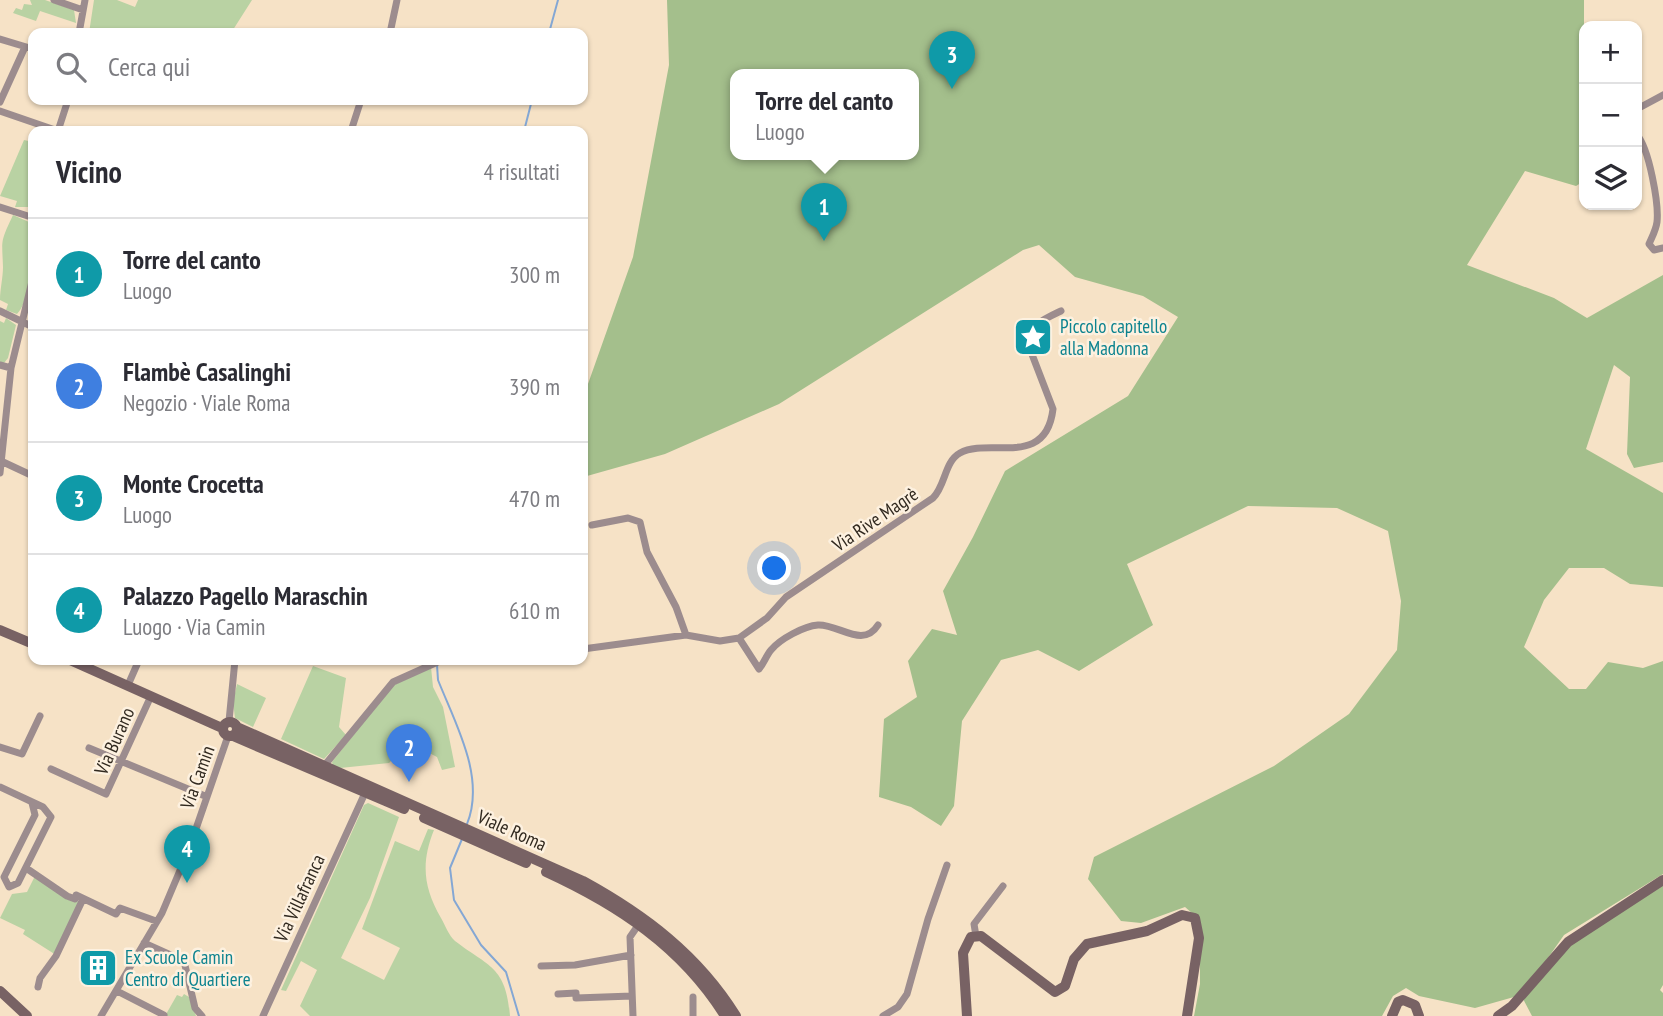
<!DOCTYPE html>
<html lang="it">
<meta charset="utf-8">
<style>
body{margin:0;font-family:"PT Sans Narrow",sans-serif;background:#f7f7f7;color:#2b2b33}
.controls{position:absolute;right:21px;top:21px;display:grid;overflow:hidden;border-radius:14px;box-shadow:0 2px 5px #0004}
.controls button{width:63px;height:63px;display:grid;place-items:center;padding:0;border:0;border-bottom:2px solid #e1e1e2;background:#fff;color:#2b2b33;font:35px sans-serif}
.you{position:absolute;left:775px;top:569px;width:24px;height:24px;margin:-18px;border:5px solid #fff;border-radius:50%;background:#1a73e8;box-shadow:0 0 0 10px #1a73e833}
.badge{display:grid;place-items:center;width:46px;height:46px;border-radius:50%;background:#0f766e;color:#fff;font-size:23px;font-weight:700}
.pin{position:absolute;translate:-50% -58px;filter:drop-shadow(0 2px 4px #0008)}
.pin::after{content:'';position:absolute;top:37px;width:24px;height:21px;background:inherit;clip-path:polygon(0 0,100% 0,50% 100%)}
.popup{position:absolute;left:730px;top:69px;width:189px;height:91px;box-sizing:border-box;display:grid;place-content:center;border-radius:14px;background:#fff;filter:drop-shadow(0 2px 5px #0005);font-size:23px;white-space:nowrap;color:#7c7c81}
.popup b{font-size:26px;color:#2b2b33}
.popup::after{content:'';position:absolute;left:50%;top:100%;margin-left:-14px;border:14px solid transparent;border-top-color:#fff}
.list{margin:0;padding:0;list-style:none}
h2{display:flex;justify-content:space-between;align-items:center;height:91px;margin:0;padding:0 28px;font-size:30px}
h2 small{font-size:23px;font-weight:400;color:#7c7c81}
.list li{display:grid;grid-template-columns:46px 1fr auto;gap:21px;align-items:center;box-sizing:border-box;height:112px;padding:0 28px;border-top:2px solid #e1e1e2}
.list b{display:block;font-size:26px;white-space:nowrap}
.list p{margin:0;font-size:23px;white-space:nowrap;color:#7c7c81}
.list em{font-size:23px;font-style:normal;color:#7c7c81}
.icon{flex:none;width:38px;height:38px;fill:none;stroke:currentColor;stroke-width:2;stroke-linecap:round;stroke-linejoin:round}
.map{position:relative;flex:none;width:1663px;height:1016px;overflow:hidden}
.search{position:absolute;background:#fff;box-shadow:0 2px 5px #0004;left:28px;top:28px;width:560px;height:77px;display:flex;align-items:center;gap:18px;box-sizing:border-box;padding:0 24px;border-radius:14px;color:#7c7c81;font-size:26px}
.panel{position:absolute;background:#fff;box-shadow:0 2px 5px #0004;left:28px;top:126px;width:560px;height:539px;border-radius:14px}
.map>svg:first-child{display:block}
.green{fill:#b9d2a3}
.forest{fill:#a4bf8c;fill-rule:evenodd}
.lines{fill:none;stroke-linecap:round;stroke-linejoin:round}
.stream{stroke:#84a7d4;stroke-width:2}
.street{stroke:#9c8c8e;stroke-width:7}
.secondary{stroke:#786264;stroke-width:10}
.labels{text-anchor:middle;stroke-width:5;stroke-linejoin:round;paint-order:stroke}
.culture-label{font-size:19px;fill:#0d838f;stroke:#fdf1e0;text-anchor:start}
.street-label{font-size:19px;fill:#31291f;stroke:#fdf1e0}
</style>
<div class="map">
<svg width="1663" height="1016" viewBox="0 0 1663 1016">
<rect width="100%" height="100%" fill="#f6e2c6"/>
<!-- green -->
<path class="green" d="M30,0H45L74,10L76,23L40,11L36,21L13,13L16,8L22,10L24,4L32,5Z
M94,0H117L135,7L138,0H252L231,33H89Z
M24,140L33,142L31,207H15L17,201L0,196Z
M13,215L29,222C29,245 35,295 17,314L6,310L8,304L0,300C0,290 3,277 3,267C2,239 0,243 13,215Z
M6,318L16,325L8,358L4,363L0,362V321L4,323Z
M313,666L346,678L339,727L346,735L324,759L281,739Z
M431,667L433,687L443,707L455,767L442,770L437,757L412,744L413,761L392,760L389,763L340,768L333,766L332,762L392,686Z
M237,684L266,698L253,727L235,718L233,702Z
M368,803L399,817L370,898L341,958L384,980L400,948L362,929L395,841L419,851L428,829L434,830C421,862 423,887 441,918C445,925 449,936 455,941C489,967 506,966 510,1016H310L300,1006L317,970L301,961L286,991L281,990L364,805Z
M35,876L79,902L56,955L23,934L25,930L0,918L12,894L27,892Z
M184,994L189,997L196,1016H165L177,995L182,997Z"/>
<!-- forest -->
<path class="forest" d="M667,0H1584V181L1576,186L1525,171L1467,265L1554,298L1587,318L1663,275V462L1634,468L1627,454L1630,377L1614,365L1586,449L1663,493V587L1630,584L1604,568H1569L1544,600L1524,647L1569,689H1586L1608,662L1643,668L1663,661V874L1564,935L1529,985L1558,952L1663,882V985L1660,990L1663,993V1016H1532L1521,995L1475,1008L1419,996L1406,988L1393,996L1382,1016H1194L1200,984V920L1185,907L1141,923L1121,921L1088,879L1094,857L1274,766L1349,714L1397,650L1401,601L1388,531L1337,508L1248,506L1127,564L1153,625L1079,671L1038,650L1001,660L962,721L954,806L941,826L911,807L879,797L884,719L917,697L908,661L932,629L957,635L943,591L973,537L1005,471L1128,396L1178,317L1143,296L1075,277L1039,245L1023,250L779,404L665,454L587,476L583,470V398L633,257L669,65ZM735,75H913V155H735Z"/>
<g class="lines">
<!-- stream -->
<path class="stream" d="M549,33L558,0
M524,131L532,100
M437,665L438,680C455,723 486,777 467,824
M462,839L450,868L454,900L481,945L506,972L519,1016"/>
<!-- street -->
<path class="street" d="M54,0L83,10
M79,33L85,0
M390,33L397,0
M0,39L33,49
M0,102L25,47
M1637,109L1663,95
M0,111L58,131
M58,131L68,100
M351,131L361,100
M1637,135C1649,148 1659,204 1657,222C1656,230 1652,237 1649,244L1654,250L1663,248
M0,207L31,217L33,214
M0,311L33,327
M0,365L11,368
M1,461L33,476
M0,473L11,368L33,277
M592,525L628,518L640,522L647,552L676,607L686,635
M739,638L759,669C764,663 766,656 771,650C780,639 804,626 818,625C839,624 863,649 878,625
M583,649L686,635L720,641L739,638L767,618L786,597L933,498C946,485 944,462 960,453C989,437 1046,469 1053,409L1028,344C1031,324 1044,319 1061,311
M128,685L139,660
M229,721L235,660
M0,747L22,754L40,716
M89,748L205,796
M324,766L393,682L442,660
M51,769L106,794L151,696
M0,787L43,807L51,817L18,883L9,887L4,877L35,815L32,803
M26,868L67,896L75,899L76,895L116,914L120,908L156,921
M976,936L974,924L1003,886
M144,943L184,961L195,1008L202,1016
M541,966L575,965L631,955
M38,987L40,978L56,956L83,899
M117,991L164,1015
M558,994L576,993V998L632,996
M693,997V1016
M101,1016L162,913L189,849L228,736
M263,1016L365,793
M633,1016L630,937L639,924
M883,1016L898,1007L907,994L928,919L947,865"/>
<!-- secondary -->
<path class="secondary" d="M0,630L33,644
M70,660L222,728
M223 729a7 7 0 1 1 14 0a7 7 0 1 1-14 0Z
M237,727L583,881C645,915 698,955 736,1016
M233,736L404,809
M424,818L526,863
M546,872C618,905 682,947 725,1016
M0,991L27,1016
M967,1016L963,953L971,937L981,936L1055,992L1065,986L1074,959L1087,944L1147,931L1182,915L1195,918L1199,938L1187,1016
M1392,1016L1398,1002L1403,1000L1415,1005L1419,1016
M1498,1016L1512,1006L1568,942L1663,880"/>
</g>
<!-- icons -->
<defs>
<g id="sight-square" transform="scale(2.0125)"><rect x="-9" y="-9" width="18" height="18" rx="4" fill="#0f9aa8" stroke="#fdf1e0"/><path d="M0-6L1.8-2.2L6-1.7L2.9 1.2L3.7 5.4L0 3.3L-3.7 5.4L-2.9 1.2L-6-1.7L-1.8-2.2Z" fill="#fff"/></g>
<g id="building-square" transform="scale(2.0125)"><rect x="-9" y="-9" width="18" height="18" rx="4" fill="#0f9aa8" stroke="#fdf1e0"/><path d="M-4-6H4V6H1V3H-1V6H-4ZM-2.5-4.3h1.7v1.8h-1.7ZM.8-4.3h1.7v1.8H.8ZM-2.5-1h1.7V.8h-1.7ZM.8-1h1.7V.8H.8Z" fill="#fff"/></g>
</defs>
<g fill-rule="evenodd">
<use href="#sight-square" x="1033" y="337"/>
<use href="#building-square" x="98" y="968"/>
</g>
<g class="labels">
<!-- culture labels -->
<g class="culture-label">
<text x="1060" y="333">Piccolo capitello<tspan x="1060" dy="22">alla Madonna</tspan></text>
<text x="125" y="964">Ex Scuole Camin<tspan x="125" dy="22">Centro di Quartiere</tspan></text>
</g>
<!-- street labels -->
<g class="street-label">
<text transform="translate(875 519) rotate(-34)" y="7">Via Rive Magrè</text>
<text transform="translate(114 741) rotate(-66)" y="7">Via Burano</text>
<text transform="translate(197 777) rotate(-70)" y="7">Via Camin</text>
<text transform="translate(512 830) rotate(24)" y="7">Viale Roma</text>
<text transform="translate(299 898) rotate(-65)" y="7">Via Villafranca</text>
</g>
</g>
</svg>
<div class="controls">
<button>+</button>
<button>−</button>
<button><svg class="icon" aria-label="layers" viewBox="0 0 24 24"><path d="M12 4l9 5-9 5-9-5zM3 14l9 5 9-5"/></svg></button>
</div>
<div class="you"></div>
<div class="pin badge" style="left:824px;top:241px;background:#0f9aa8">1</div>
<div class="popup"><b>Torre del canto</b>Luogo</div>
<div class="pin badge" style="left:409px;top:782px;background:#3f7fe0">2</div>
<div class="pin badge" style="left:952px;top:89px;background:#0f9aa8">3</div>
<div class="pin badge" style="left:187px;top:883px;background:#0f9aa8">4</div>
<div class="search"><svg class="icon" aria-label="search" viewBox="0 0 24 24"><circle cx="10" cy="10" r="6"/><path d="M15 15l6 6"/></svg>Cerca qui</div>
<section class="panel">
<h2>Vicino<small>4 risultati</small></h2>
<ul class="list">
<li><span class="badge" style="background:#0f9aa8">1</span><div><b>Torre del canto</b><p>Luogo</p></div><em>300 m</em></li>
<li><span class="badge" style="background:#3f7fe0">2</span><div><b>Flambè Casalinghi</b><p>Negozio · Viale Roma</p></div><em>390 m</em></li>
<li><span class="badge" style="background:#0f9aa8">3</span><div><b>Monte Crocetta</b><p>Luogo</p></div><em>470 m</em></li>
<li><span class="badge" style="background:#0f9aa8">4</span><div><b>Palazzo Pagello Maraschin</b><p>Luogo · Via Camin</p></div><em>610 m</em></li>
</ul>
</section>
</div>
